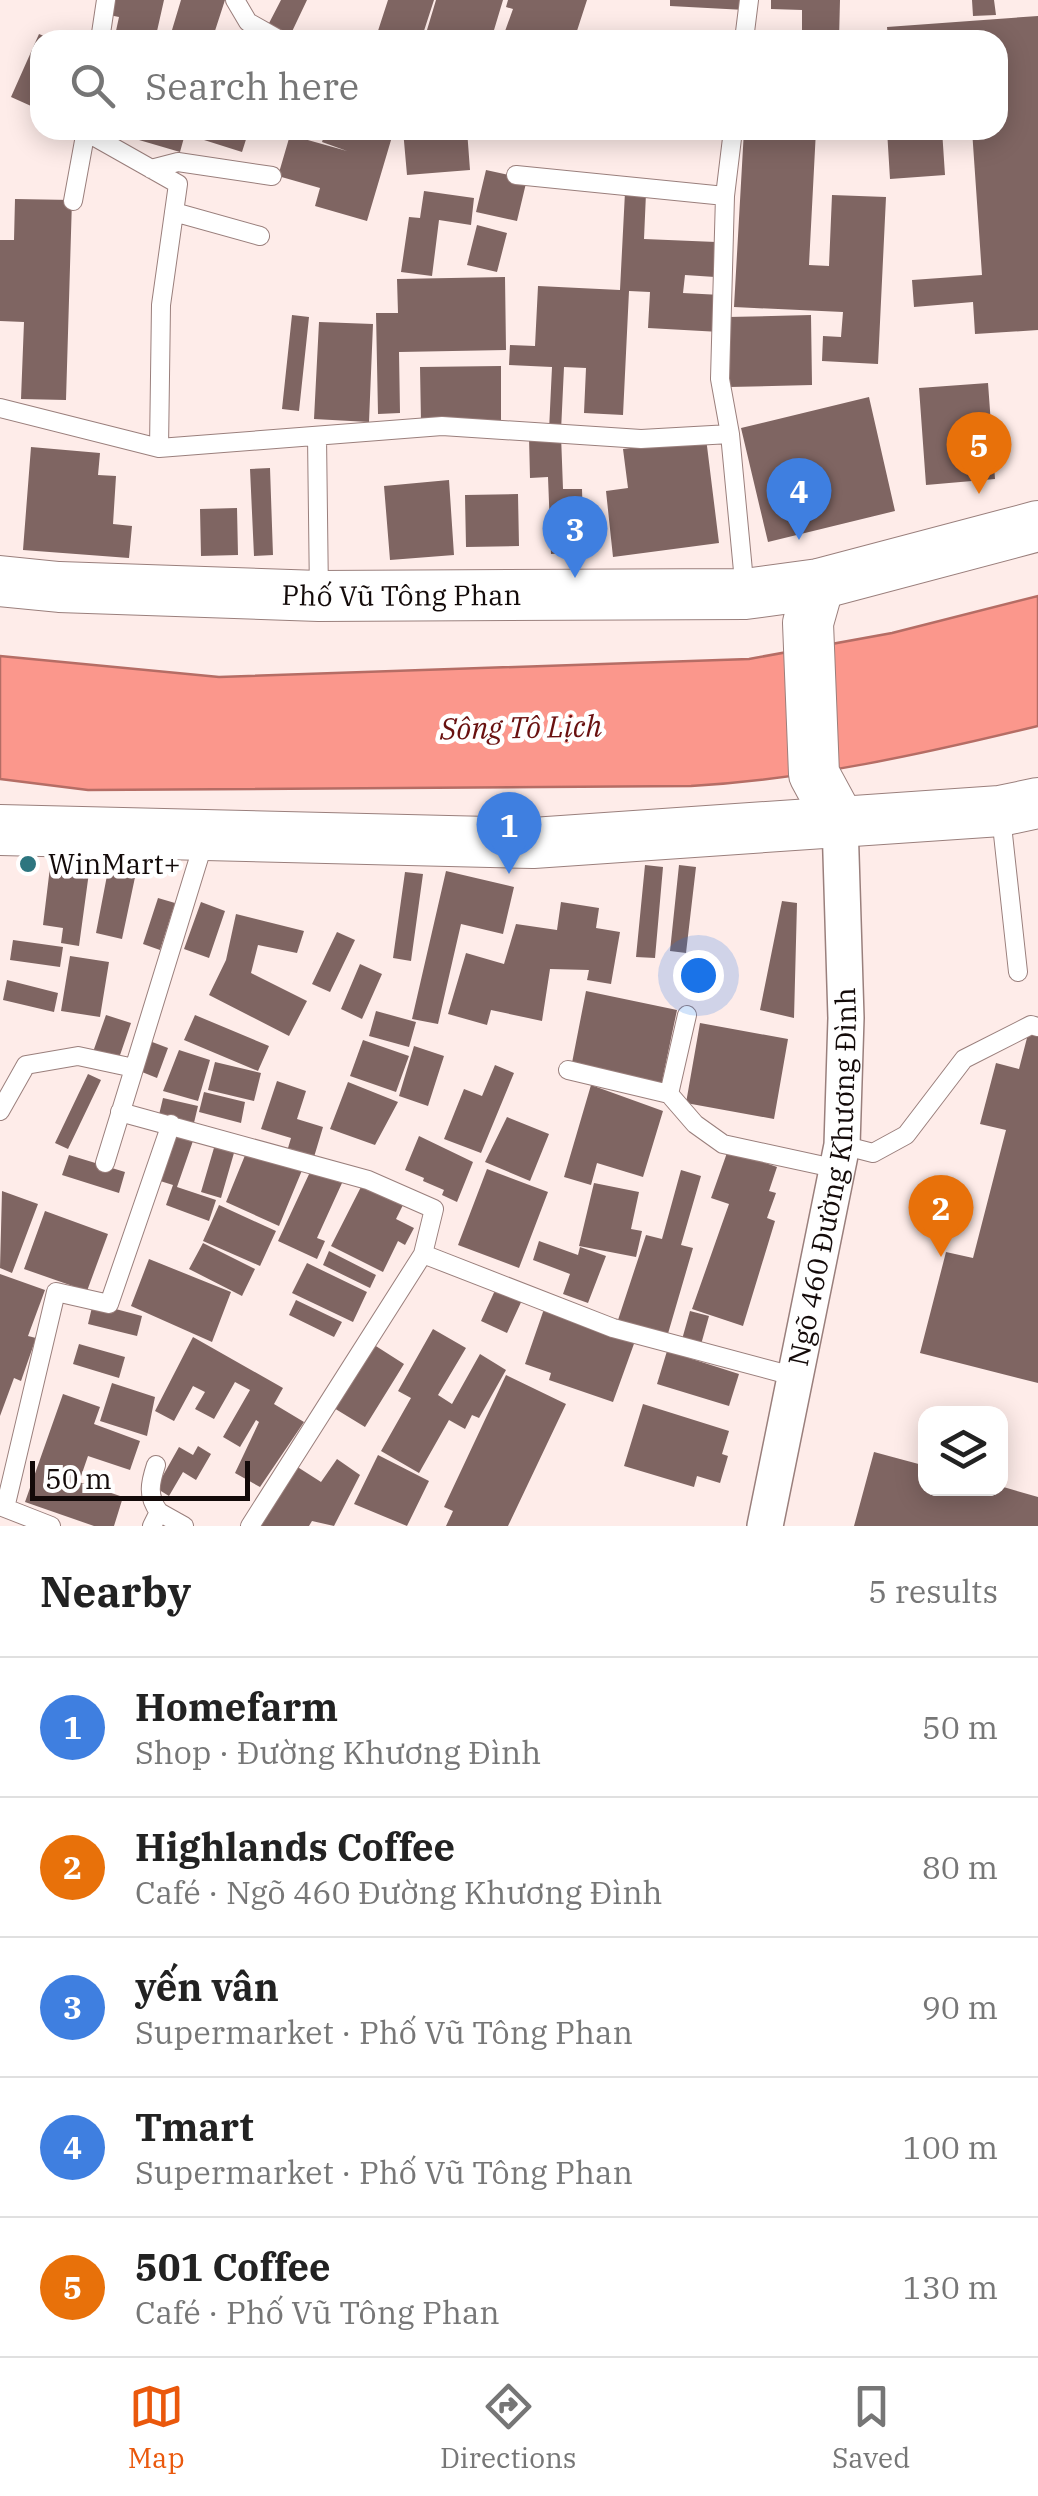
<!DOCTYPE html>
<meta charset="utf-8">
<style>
body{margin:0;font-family:"IBM Plex Serif",serif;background:#f6f6f6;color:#222}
.controls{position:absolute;right:30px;bottom:30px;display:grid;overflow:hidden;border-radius:20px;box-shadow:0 5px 25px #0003}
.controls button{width:90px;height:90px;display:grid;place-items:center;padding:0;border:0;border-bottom:2px solid #e0e0e0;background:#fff;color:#222;font:50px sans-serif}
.scale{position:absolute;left:30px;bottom:25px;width:220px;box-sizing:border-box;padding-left:10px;border:5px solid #130a09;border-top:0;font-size:28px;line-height:35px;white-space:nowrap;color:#130a09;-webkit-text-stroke:8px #fff;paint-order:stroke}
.you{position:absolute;left:698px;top:975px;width:35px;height:35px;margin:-25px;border:8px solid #fff;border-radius:50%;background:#1a73e8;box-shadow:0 0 0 15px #1a73e833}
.badge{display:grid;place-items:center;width:65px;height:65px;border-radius:50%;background:#ea580c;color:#fff;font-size:32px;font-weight:700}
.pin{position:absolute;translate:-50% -82px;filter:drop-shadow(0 2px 5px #0008)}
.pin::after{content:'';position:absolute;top:52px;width:35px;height:30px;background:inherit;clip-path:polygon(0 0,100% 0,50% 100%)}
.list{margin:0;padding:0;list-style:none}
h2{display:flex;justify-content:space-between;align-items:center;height:130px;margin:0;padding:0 40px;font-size:42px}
h2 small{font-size:32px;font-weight:400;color:#767676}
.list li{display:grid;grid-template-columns:65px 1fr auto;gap:30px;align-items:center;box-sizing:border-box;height:140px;padding:0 40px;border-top:2px solid #e0e0e0}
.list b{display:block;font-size:38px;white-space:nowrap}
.list p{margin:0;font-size:32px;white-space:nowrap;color:#767676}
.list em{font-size:32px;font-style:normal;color:#767676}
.icon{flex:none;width:55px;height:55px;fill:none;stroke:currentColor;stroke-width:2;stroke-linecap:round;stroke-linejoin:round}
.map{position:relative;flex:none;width:1038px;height:1526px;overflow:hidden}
.search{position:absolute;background:#fff;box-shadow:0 5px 25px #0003;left:30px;right:30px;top:30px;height:110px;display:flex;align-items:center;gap:25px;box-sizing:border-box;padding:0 35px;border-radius:30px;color:#767676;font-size:38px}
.sheet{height:830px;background:#fff}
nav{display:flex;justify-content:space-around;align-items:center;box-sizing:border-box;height:140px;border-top:2px solid #e0e0e0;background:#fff;font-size:28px;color:#767676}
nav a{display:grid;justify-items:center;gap:5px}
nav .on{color:#ea580c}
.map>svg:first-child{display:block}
.water{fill:#fb978c;stroke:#b56d65;stroke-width:2.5}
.building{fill:#7f6562}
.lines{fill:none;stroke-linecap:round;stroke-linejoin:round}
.service-casing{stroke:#9a7f7c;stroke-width:20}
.minor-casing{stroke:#9a7f7c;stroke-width:38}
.secondary-casing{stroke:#9a7f7c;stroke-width:52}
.service{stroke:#fff;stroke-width:18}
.minor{stroke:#fff;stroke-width:35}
.secondary{stroke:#fff;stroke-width:50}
.poi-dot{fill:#2d757f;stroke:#fff;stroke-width:4}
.labels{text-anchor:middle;stroke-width:9;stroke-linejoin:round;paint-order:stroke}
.street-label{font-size:28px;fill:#130a09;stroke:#fff}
.poi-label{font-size:28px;fill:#130a09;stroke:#fff;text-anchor:start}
.water-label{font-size:30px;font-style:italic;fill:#691110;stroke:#fff}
</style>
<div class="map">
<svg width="1038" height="1526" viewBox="0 0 1038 1526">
<rect width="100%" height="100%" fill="#feece9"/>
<!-- water -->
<path class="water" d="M1038,596V726C923,754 810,779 691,786L88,790L0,779V656L219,677L749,659L892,633Z"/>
<!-- building -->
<path class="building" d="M112,0H164L155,40H114L119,17L109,15Z
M181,0H225L212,40H169Z
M281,0H307L288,40L266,29Z
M388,0H434L421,40H375Z
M436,0H503L491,40H424Z
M508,0H587L574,40H523L504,34L513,9L506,7Z
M670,0H745V10L670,6Z
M771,0H840L839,40H802V10L771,9Z
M972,0H994L996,15L973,16Z
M1038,16V330L975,334L973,302L914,307L912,280L982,275L972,130H998V40H888L887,27Z
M39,34L54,40H40V110L11,97Z
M142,130H249L242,152L185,134L180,152L139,140Z
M326,130H394L367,221L315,206L320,188L278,176L290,135L347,151L322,142Z
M403,130H467L470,170L407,175Z
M744,130H816L809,265L829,266L832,195L886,197L878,364L822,361L823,336L841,337L843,312L734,307Z
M887,130H942L945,175L890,179Z
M486,170L527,179L517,221L476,212Z
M424,191L474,198L471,225L439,220L432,276L401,272L409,217L420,218Z
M625,192L646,193L644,239L716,242L715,277L685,275L683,293L721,295L720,332L648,328L650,292L629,291L623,415L584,413L586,368L564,367L561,431L549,430L552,367L509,365L510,345L535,346L538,286L620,290Z
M15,199L72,200L66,400L21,399L24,322L0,321V240H14Z
M477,225L507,233L497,272L467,265Z
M505,277L506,350L399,352L400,413L378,414L376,313H398L397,279Z
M292,315L309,317L299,411L282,409Z
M811,315L812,385L729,387L728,317Z
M319,322L373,324L369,422L314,419Z
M501,366V421L421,422L420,367Z
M988,383L995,479L926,485L919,388Z
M869,397L895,511L768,542L741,428Z
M561,435L563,489H582L584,552L551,554L548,477L530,478L529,437Z
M706,438L719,543L613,557L606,491L628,488L623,449Z
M31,447L100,453L98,475L116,476L113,524L132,526L129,558L23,550Z
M270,468L273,555L254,556L250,469Z
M449,480L454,555L390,560L384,486Z
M518,494L519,546L466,547L465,495Z
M237,508L238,555L201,556L200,509Z
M51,859L90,865L79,946L61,943L63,928L43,925Z
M123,860L138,863L122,939L96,933L109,865L122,867Z
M645,865L663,867L655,958L636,957Z
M679,865L696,867L686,953L670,951Z
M446,871L514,887L503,934L461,924L438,1024L412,1019Z
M405,872L423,874L411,961L393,958Z
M158,898L175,903L160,950L143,944Z
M782,901L797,903L794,1018L760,1010Z
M201,902L225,911L209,958L184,949Z
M561,902L599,908L596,928L620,932L611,984L587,980L589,970L550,969L542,1021L491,1010L487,1025L448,1014L466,953L504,964L516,924L557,930Z
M236,914L304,931L297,953L258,945L251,973L307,1001L289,1036L209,995L226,960Z
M337,932L355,940L330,992L312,984Z
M13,940L63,947L60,967L10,960Z
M70,956L109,962L100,1017L61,1011Z
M360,964L382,974L362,1019L341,1009Z
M7,980L58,993L54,1012L3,1000Z
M586,991L677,1010L661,1086L571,1068Z
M376,1011L416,1022L409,1047L369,1036Z
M106,1015L131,1023L118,1061L93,1052Z
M195,1015L269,1046L258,1071L184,1040Z
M700,1023L788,1039L774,1119L686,1103Z
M1028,1034L1038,1036V1383L920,1353L946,1252L973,1258L1006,1130L980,1124L996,1063L1019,1069Z
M147,1040L168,1048L157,1078L137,1070Z
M363,1040L409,1056L396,1092L350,1076Z
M414,1046L444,1056L428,1106L399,1096Z
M179,1050L210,1060L198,1101L163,1091Z
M215,1062L261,1073L254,1101L208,1090Z
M495,1065L514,1073L481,1153L444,1139L464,1089L482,1096Z
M88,1074L101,1080L68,1149L55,1143Z
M277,1081L306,1091L297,1119L323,1127L314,1157L288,1148L291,1138L261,1129Z
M348,1082L398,1102L375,1145L330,1129Z
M591,1085L663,1111L643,1177L597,1163L591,1185L564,1177Z
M204,1092L245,1102L241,1123L199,1112Z
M163,1098L198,1106L193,1127L158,1119Z
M507,1117L549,1134L530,1181L485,1162Z
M174,1131L194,1138L177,1187L216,1200L209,1221L166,1205L173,1185L157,1180Z
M419,1136L473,1162L457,1202L442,1195L444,1190L423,1181L424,1178L405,1170Z
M216,1141L236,1146L221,1198L201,1192Z
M248,1148L303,1168L279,1226L226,1202Z
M728,1150L777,1167L769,1191L776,1193L767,1218L775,1221L743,1326L692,1309L729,1204L711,1198Z
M69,1155L125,1172L119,1193L62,1175Z
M487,1169L548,1192L519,1268L458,1245Z
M681,1170L701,1176L681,1245L693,1248L667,1337L617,1323L646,1235L662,1239Z
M310,1172L342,1183L317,1238L325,1241L317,1259L278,1241Z
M363,1183L404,1203L396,1219L414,1228L405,1245L398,1241L383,1272L331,1246Z
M594,1183L639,1192L631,1229L642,1231L636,1257L579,1246Z
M2,1191L38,1204L12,1273L0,1268Z
M219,1205L276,1231L260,1266L203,1241Z
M45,1211L108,1234L87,1291L24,1269Z
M539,1241L578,1255L580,1247L606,1256L588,1303L563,1294L570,1274L533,1260Z
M203,1243L255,1269L242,1296L189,1269Z
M329,1251L376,1275L370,1288L323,1265Z
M149,1259L231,1292L212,1342L131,1306Z
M307,1263L367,1292L353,1322L292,1293Z
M0,1274L45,1290L28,1336L36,1338L21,1381L14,1378L0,1416Z
M497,1286L523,1298L507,1333L481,1321Z
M296,1300L342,1322L334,1337L289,1315Z
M93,1303L142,1316L137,1336L88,1324Z
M544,1309L635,1341L613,1402L549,1380L551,1373L525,1364Z
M690,1311L709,1316L700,1348L681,1343Z
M433,1329L466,1348L438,1395L452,1404L480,1354L506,1370L479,1418L472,1415L465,1429L449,1420L419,1473L381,1451L411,1398L398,1391Z
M193,1337L283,1388L274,1404L304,1422L260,1487L235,1473L259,1422L256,1420L240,1447L223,1437L250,1390L235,1382L214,1419L195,1409L205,1392L193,1386L174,1421L155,1411Z
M368,1341L404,1364L365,1427L329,1405Z
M79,1344L125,1357L119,1378L73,1364Z
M667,1351L739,1374L729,1406L657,1384Z
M506,1375L566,1404L508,1526H446L453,1511L444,1507Z
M112,1383L155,1397L147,1436L100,1421Z
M63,1394L100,1407L94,1424L140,1441L130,1470L88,1456L79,1482L123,1497L114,1526H94L25,1502Z
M643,1404L729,1431L722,1454L728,1456L720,1483L697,1476L694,1487L624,1466Z
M198,1446L211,1454L196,1480L183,1472L169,1496L156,1488L179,1447L193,1455Z
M874,1452L926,1466V1488L1000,1486L1038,1497V1526H854Z
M378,1455L429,1481L407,1526L354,1504Z
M337,1459L360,1475L334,1526L312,1521L309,1526H256L296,1466L321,1482Z"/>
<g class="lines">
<!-- service casing -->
<g class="service-casing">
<path id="service" d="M235,0L248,22L280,40
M100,40L106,0
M744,40L749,0
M733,130L725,196L720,379L730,434L745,592
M86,132L178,184L161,305L159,448
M151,169L178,162L272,176
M516,175L725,196
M73,201L86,130
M174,212L260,236
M0,408L159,448L442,426L641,439L730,434
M317,436L319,595
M1001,816L1018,972
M568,1070L669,1094L695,1124L723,1144L838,1169
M669,1094L687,1015
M0,1111L26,1065L78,1056L134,1068
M120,1112L368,1180L434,1209L423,1254L250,1526
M842,1145L873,1153L906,1135L964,1059L1031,1025L1038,1027
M105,1163L205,838
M423,1254L613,1328L793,1376
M156,1465C150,1483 147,1496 159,1512
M0,1506L51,1526
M5,1508L56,1292L109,1304L171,1124
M152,1526L159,1512L184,1526"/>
</g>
<!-- minor casing -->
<g class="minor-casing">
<g id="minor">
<path id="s1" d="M765,1526L842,1145L846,1018L840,822"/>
</g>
</g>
<!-- secondary casing -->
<g class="secondary-casing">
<g id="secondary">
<path id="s2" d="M0,581L59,587L319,596L745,594L819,584L1038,526"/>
<path d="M819,584L808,623L814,774L840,822"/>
<path d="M0,830L533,843L1000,811L1038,803"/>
</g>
</g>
<!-- service -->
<use href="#service" class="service"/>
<!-- minor -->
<use href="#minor" class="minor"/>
<!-- secondary -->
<use href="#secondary" class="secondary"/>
</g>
<!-- markers -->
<circle class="poi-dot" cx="28" cy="864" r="10"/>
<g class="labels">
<!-- street labels -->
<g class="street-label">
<text dy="10" stroke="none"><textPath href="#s2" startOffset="402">Phố Vũ Tông Phan</textPath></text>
<text dy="10" stroke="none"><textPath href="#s1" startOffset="355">Ngõ 460 Đường Khương Đình</textPath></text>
</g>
<!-- poi labels -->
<g class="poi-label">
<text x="48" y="874">WinMart+</text>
</g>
<!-- water labels -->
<g class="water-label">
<text transform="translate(521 728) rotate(-1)" y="10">Sông Tô Lịch</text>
</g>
</g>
</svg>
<div class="controls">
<button><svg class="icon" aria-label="layers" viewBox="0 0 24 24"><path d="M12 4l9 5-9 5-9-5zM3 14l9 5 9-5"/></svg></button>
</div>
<div class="scale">50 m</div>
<div class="you"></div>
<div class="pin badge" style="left:509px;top:874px;background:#3f7fe0">1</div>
<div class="pin badge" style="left:941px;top:1257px;background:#e8710a">2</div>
<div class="pin badge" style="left:575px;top:578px;background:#3f7fe0">3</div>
<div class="pin badge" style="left:799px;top:540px;background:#3f7fe0">4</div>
<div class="pin badge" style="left:979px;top:494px;background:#e8710a">5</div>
<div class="search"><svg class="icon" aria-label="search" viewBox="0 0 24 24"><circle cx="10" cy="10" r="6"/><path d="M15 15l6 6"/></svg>Search here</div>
</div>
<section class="sheet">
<h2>Nearby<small>5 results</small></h2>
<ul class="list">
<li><span class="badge" style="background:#3f7fe0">1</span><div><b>Homefarm</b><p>Shop · Đường Khương Đình</p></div><em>50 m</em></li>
<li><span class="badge" style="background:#e8710a">2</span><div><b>Highlands Coffee</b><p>Café · Ngõ 460 Đường Khương Đình</p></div><em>80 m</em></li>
<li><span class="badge" style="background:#3f7fe0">3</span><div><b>yến vân</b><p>Supermarket · Phố Vũ Tông Phan</p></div><em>90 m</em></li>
<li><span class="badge" style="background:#3f7fe0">4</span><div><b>Tmart</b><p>Supermarket · Phố Vũ Tông Phan</p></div><em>100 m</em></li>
<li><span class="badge" style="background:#e8710a">5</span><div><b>501 Coffee</b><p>Café · Phố Vũ Tông Phan</p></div><em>130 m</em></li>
</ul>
</section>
<nav>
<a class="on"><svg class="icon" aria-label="map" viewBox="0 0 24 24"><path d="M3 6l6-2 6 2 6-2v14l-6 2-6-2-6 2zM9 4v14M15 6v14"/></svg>Map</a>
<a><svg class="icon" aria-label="directions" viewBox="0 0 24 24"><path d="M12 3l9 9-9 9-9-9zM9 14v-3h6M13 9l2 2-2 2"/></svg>Directions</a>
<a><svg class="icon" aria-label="saved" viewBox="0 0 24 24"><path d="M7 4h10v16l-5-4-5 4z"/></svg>Saved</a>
</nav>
